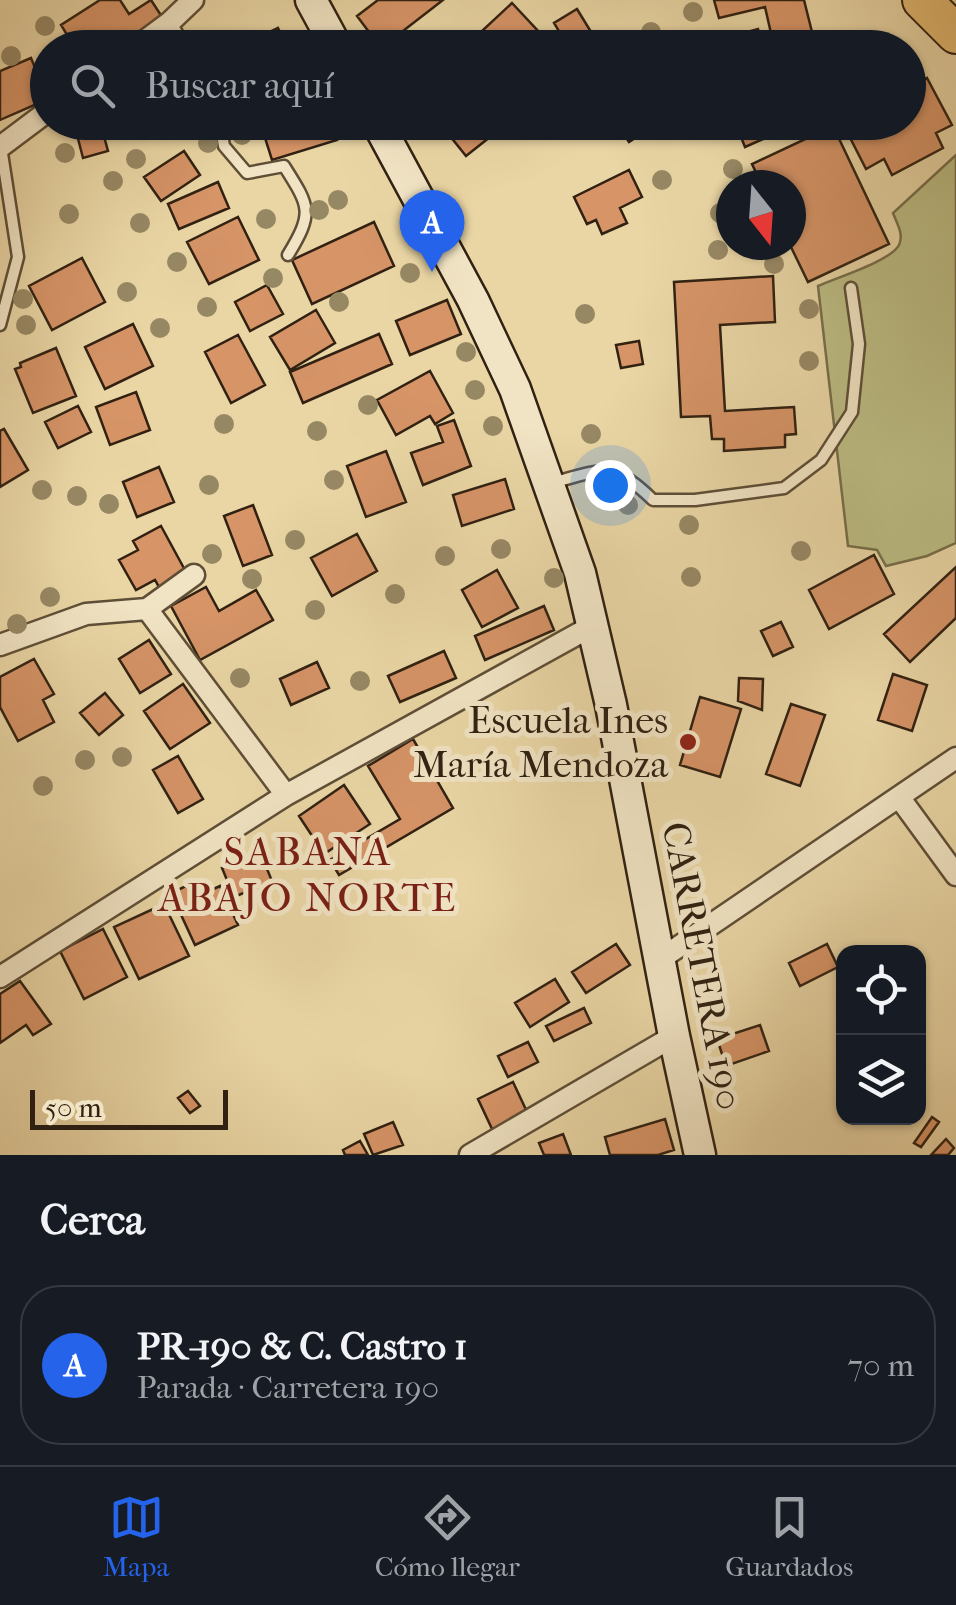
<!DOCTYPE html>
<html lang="es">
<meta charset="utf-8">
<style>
body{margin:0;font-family:"IM FELL French Canon",serif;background:#20242c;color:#f1f3f6}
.controls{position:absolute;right:30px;bottom:30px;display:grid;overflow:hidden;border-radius:20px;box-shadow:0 2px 8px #0004}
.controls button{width:90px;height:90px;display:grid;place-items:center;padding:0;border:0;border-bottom:2px solid #363941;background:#171b24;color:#f1f3f6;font:50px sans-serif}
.compass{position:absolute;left:716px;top:170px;width:90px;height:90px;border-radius:50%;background:#171b24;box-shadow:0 2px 8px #0004;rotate:163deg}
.scale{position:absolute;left:30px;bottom:25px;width:198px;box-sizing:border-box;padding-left:10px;border:5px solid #302112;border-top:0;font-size:28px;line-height:35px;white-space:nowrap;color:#302112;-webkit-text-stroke:8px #f1e4c4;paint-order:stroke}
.you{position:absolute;left:610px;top:485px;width:35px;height:35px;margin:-25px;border:8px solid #fff;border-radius:50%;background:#1a73e8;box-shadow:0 0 0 15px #1a73e833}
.badge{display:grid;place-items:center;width:65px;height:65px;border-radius:50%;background:#2563eb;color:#fff;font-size:32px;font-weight:700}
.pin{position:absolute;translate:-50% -82px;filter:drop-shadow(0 2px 5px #0008)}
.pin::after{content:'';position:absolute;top:52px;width:35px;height:30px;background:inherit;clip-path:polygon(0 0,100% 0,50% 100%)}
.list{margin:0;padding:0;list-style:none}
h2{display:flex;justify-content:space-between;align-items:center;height:130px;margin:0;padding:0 40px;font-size:42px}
h2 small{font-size:32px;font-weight:400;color:#9ea1a6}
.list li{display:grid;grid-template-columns:65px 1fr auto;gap:30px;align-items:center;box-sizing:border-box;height:160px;margin:0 20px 20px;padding:0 20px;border:2px solid #363941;border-radius:40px}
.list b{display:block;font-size:38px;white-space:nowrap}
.list p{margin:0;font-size:32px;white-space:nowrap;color:#9ea1a6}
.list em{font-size:32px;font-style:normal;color:#9ea1a6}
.icon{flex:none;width:55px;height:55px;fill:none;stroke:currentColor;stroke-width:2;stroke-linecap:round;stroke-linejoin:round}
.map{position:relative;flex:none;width:956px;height:1155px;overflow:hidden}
.search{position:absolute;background:#171b24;box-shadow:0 2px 8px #0004;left:30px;right:30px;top:30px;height:110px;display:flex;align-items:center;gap:25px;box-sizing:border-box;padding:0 35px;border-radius:55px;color:#9ea1a6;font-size:38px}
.sheet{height:310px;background:#171b24}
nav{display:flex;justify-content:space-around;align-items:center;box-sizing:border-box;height:140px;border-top:2px solid #363941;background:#171b24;font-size:28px;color:#9ea1a6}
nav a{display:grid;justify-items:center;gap:5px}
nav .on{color:#2563eb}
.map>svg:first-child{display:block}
.green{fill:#bcbc83;stroke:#766e4a;stroke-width:2.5}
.building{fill:#d69467;stroke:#302112;stroke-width:2.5}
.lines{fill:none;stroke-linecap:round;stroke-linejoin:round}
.lane-casing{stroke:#5e4e37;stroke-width:15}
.street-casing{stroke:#5e4e37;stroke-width:25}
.secondary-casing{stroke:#302112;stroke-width:35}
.highway-casing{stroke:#302112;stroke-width:42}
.lane{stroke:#f1e4c4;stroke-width:10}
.street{stroke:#f1e4c4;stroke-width:20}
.secondary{stroke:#f1e4c4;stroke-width:30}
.highway{stroke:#e5bb72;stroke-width:38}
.tree{fill:#978864}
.poi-dot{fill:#8f2418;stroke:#f1e4c4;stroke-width:4}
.labels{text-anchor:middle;stroke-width:10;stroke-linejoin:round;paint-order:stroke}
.poi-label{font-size:38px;fill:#302112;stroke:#f1e4c4;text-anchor:end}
.street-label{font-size:38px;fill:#302112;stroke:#f1e4c4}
.neighbourhood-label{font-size:40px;letter-spacing:2.5px;fill:#7a1f14;stroke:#f1e4c4}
</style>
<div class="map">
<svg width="956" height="1155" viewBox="0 0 956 1155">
<rect width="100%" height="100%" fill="#ead6a5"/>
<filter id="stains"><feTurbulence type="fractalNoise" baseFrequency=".002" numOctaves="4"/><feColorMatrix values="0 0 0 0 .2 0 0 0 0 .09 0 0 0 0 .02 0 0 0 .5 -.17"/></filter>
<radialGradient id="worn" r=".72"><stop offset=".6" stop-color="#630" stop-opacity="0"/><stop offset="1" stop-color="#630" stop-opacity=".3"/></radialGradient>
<!-- green -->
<path class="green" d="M956,155V543L927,556L886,566L877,550L848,546L818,286C835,278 891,261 899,245C904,234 897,224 893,213Z"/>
<!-- building -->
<path class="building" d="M100,0H120L129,14L151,0L164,20L121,48H101L96,40L84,48H75L61,25Z
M378,0H443L381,48L357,16Z
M714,0H804L812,32L773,42L765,7L719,18Z
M512,3L539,32L522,48H499L483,30Z
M577,9L599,45L595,48H569L554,23Z
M278,28L288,48H236Z
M758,29L763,48H724L721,39Z
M31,58L48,99L0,120V71Z
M927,78L952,125L936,133L943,148L892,175L884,159L866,169L842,122H908V87Z
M93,122H100L108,151L83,158L75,127Z
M260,122H331L337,140L272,160Z
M446,122H509L466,156L442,126Z
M578,122H611L588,137Z
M616,122H659L629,142Z
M735,122H802L745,147Z
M833,126L889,244L808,282L790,245L791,185H762L752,164Z
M184,151L200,175L161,201L144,177Z
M629,170L642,197L620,208L627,223L602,234L596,220L587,224L574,197Z
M218,182L229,208L179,229L168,204Z
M238,217L259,260L209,284L187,242Z
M374,222L394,266L312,304L292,260Z
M82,258L105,302L52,330L29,286Z
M773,276L775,322L720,325L725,411L794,407L796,434L785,435V447L724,451V439H712L710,416L681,417L674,282Z
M267,285L283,314L250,331L235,302Z
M447,300L461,334L410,355L396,321Z
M316,310L335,343L290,370L270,337Z
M133,324L153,366L105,389L85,347Z
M379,334L392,364L303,403L290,372Z
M238,335L265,385L231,403L205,352Z
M639,341L643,364L621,368L616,345Z
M56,348L76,396L33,413L15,369L21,367L20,363Z
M430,371L453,413L435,424L430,416L396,435L377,400Z
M136,392L150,430L110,445L96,407Z
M78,406L91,432L58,448L45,422Z
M454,420L471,466L423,485L411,453L443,442L437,426Z
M4,429L28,470L0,487V431Z
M386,451L406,502L366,517L347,466Z
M159,467L174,502L137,517L123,482Z
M505,479L514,509L462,526L453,495Z
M253,505L272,555L243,566L224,516Z
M161,526L186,572L159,587L155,580L136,590L119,560L138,550L133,541Z
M357,534L377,571L332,596L311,558Z
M874,555L894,594L829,629L809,590Z
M956,567V618L910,662L884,634Z
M497,570L518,608L482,627L462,590Z
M206,587L219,611L256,590L273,620L200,660L171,606Z
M544,606L554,630L485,660L475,636Z
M781,622L793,647L773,656L761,631Z
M149,640L171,674L140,693L119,659Z
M444,651L456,678L400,702L388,676Z
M34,659L54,694L43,700L54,722L18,741L0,707V677Z
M317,662L329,688L291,705L280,679Z
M893,674L927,685L912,731L878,720Z
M739,678L763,679L762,710L738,701Z
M183,684L210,723L170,749L144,711Z
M105,693L123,715L99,735L80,713Z
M700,697L741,709L720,777L680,765Z
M791,704L825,715L800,786L766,774Z
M413,739L453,808L339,875L330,860L400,819L368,766Z
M178,756L203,799L178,813L153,770Z
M344,785L370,824L324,854L299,816Z
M260,852L272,881L234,897L222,868Z
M199,880L205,893L220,886L238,925L195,945L171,893Z
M164,904L189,956L139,979L114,927Z
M103,929L127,977L84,999L60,951Z
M616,944L630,965L586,993L572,972Z
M827,944L838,967L800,986L789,963Z
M555,979L569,1002L530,1027L515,1003Z
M20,981L51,1024L33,1035L26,1025L0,1043V994Z
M584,1008L591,1023L554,1041L546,1026Z
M760,1025L769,1051L726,1066L717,1039Z
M528,1042L538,1062L508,1077L498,1056Z
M513,1082L528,1114L493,1131L478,1099Z
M188,1091L200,1106L190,1113L178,1098Z
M932,1117L939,1122L921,1147L914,1143Z
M665,1119L674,1150L658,1155H610L605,1137Z
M393,1122L403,1145L373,1155L364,1134Z
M563,1134L571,1155H544L539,1143Z
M946,1139L954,1148L948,1155H931Z
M360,1141L368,1155H345L343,1150Z"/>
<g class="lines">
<!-- lane casing -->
<g class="lane-casing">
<path id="lane" d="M170,22L187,48
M220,122L224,146L247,173L284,166C310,207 314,212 288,255
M0,325L18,257L1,147
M552,483C602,469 613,461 653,500H695L784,488L821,460L852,412L859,344L851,288"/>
</g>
<!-- street casing -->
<g class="street-casing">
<path id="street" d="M135,48L170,22L193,0
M0,147L48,111
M147,609L194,575
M0,645L86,614L147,609L286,795
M899,797L956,875
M659,960L956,758
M0,977L286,795L594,625
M470,1155L674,1036"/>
</g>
<!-- secondary casing -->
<g class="secondary-casing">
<path id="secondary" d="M311,0L337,48
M377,122L473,300L515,389L580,573L611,705L674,1036L700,1155"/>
</g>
<!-- highway casing -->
<g class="highway-casing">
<path id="highway" d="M922,0L956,34"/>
</g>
<!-- lane -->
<use href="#lane" class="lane"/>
<!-- street -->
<use href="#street" class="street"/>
<!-- secondary -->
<use href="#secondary" class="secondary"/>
<!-- highway -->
<use href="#highway" class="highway"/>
</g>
<!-- trees -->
<g class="tree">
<circle cx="693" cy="12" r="10"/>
<circle cx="45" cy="26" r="10"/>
<circle cx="651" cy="32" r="10"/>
<circle cx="11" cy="56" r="10"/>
<circle cx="242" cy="135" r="10"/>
<circle cx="208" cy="143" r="10"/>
<circle cx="65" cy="153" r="10"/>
<circle cx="136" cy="159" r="10"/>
<circle cx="733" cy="169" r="10"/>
<circle cx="662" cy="180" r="10"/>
<circle cx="113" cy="181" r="10"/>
<circle cx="338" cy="200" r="10"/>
<circle cx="319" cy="210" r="10"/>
<circle cx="720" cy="213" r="10"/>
<circle cx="69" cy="214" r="10"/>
<circle cx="266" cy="219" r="10"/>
<circle cx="140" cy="223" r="10"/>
<circle cx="718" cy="250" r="10"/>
<circle cx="177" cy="262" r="10"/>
<circle cx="774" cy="264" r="10"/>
<circle cx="410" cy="273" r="10"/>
<circle cx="273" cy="278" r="10"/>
<circle cx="127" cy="292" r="10"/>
<circle cx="23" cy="299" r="10"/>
<circle cx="339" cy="302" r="10"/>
<circle cx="207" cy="307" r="10"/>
<circle cx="809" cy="309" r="10"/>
<circle cx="585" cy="314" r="10"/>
<circle cx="26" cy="325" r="10"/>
<circle cx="160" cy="328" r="10"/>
<circle cx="466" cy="352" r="10"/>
<circle cx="809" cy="361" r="10"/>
<circle cx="475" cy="390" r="10"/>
<circle cx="368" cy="405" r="10"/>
<circle cx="224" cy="424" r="10"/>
<circle cx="493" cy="426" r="10"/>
<circle cx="317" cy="431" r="10"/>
<circle cx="591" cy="434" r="10"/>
<circle cx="334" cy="480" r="10"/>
<circle cx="209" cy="485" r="10"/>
<circle cx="42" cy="490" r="10"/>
<circle cx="77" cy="496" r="10"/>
<circle cx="109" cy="504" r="10"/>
<circle cx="628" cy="505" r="10"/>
<circle cx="689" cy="525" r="10"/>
<circle cx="295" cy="540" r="10"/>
<circle cx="501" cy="549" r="10"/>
<circle cx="801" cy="551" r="10"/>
<circle cx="212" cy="554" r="10"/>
<circle cx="445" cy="556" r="10"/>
<circle cx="691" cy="577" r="10"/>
<circle cx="554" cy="578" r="10"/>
<circle cx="252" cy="579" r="10"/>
<circle cx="395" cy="594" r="10"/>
<circle cx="50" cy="597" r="10"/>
<circle cx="315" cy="610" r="10"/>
<circle cx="17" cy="624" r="10"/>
<circle cx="240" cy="678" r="10"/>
<circle cx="360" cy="681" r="10"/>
<circle cx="122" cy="757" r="10"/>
<circle cx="85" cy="760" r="10"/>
<circle cx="43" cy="786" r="10"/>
</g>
<!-- markers -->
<circle class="poi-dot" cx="688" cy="742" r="10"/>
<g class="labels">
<!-- poi labels -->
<g class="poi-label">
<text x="668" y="733">Escuela Ines<tspan x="668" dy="44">María Mendoza</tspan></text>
</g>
<!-- street labels -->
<g class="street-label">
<text transform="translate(703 966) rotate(79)" y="13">CARRETERA 190</text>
</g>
<!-- neighbourhood labels -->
<g class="neighbourhood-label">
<text x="308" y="865">SABANA<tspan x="308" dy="46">ABAJO NORTE</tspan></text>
</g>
</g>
<rect width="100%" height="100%" filter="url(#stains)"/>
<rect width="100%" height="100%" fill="url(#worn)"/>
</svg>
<div class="controls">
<button><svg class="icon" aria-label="locate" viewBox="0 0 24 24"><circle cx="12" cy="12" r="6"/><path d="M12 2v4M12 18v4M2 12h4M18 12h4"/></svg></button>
<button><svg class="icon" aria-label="layers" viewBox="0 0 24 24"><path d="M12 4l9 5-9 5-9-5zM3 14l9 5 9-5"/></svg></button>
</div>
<svg class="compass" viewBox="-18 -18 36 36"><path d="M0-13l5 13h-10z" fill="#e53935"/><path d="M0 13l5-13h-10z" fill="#9ea1a6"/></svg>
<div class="scale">50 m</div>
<div class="you"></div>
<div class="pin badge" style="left:432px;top:272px">A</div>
<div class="search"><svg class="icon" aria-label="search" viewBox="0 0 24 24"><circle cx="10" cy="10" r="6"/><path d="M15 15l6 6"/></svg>Buscar aquí</div>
</div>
<section class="sheet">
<h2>Cerca<small></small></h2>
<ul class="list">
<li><span class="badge">A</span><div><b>PR-190 &amp; C. Castro 1</b><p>Parada · Carretera 190</p></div><em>70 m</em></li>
</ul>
</section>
<nav>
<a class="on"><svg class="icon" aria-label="map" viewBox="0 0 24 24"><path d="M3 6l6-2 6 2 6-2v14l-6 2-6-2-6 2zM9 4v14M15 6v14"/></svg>Mapa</a>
<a><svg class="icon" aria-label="directions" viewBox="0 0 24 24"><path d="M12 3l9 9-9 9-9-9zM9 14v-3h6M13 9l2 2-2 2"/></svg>Cómo llegar</a>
<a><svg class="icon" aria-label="saved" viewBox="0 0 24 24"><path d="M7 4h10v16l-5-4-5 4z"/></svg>Guardados</a>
</nav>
